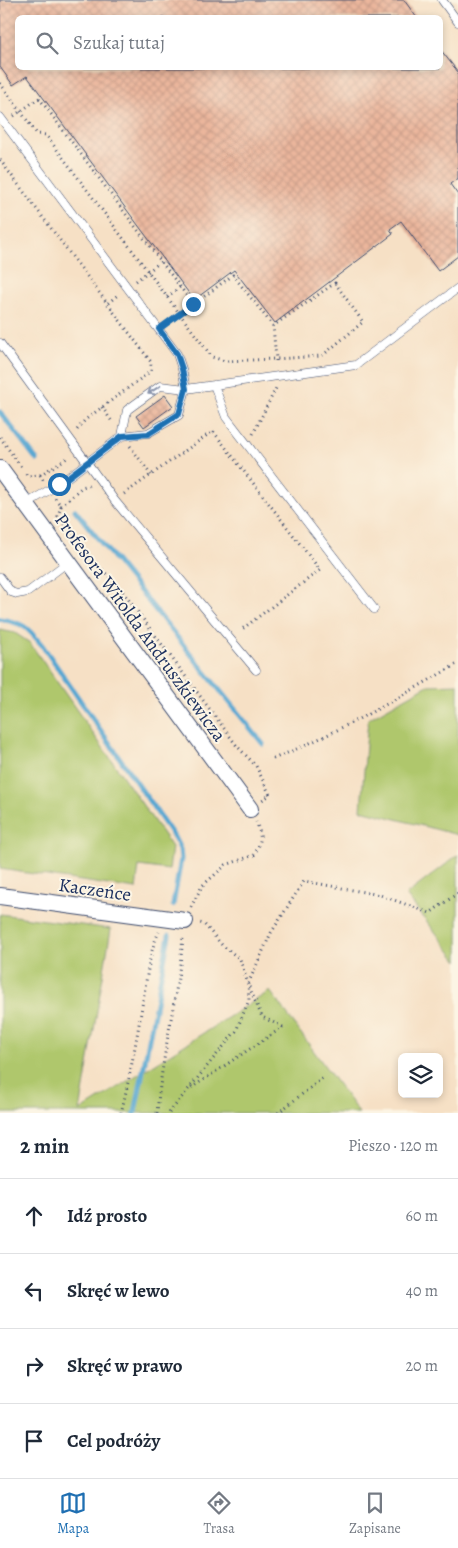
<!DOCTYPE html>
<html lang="pl">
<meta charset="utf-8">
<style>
body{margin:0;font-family:Alegreya,serif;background:#f2f2f3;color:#1f2937}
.controls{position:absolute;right:15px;bottom:15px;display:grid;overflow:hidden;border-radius:8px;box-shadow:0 2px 8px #0003}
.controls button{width:45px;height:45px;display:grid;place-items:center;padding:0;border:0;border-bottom:1px solid #e0e1e3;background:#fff;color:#1f2937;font:25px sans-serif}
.stop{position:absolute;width:15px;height:15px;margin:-11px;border:4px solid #1f6fb2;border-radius:50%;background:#fff}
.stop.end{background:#1f6fb2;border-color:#fff;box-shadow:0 1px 5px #0008}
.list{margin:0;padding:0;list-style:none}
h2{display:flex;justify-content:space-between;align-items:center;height:65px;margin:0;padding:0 20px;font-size:21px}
h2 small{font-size:16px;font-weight:400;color:#747a83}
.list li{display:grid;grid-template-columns:32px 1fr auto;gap:15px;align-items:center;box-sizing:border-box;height:75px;padding:0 20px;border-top:1px solid #e0e1e3}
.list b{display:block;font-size:19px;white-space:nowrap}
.list em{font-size:16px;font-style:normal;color:#747a83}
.icon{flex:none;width:28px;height:28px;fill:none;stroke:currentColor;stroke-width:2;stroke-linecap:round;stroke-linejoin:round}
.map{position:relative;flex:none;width:458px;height:1113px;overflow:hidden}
.search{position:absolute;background:#fff;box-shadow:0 2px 8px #0003;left:15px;right:15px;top:15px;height:55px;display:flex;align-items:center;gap:12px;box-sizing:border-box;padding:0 18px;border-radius:8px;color:#747a83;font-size:19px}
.sheet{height:365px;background:#fff}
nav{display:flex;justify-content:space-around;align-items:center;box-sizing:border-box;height:70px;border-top:1px solid #e0e1e3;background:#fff;font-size:14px;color:#747a83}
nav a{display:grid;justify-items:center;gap:2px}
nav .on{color:#1f6fb2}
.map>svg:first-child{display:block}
.green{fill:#afc76c;stroke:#657b65}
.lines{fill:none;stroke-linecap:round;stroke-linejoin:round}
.stream{stroke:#59a7d2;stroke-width:5}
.building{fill:url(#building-cross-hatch)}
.lane-casing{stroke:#3c4a6d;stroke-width:9}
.street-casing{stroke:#3c4a6d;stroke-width:18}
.path{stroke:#3c4a6d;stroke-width:3;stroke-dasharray:1 4;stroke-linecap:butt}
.lane{stroke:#fff;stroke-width:8}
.street{stroke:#fff;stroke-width:16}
.oneway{stroke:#8d97ae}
.route{stroke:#1f6fb2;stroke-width:6}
.labels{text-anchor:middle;stroke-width:4;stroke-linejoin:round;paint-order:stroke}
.street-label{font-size:19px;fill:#1b2f5e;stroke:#fcf5e5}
</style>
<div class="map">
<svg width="458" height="1113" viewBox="0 0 458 1113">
<defs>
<pattern id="building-cross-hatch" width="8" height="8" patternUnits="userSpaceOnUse" patternTransform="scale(1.25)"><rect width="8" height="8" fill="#ebb69c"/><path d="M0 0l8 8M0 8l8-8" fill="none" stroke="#c99d89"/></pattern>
</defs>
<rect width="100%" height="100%" fill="#fcf5e5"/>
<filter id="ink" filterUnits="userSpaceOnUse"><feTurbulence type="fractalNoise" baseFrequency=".02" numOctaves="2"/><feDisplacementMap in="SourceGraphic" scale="10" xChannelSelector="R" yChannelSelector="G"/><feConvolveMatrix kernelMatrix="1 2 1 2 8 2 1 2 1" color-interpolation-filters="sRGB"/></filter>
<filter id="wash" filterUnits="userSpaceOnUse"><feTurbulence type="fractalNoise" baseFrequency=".0096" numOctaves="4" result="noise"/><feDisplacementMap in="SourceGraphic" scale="20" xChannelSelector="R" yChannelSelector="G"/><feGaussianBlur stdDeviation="1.12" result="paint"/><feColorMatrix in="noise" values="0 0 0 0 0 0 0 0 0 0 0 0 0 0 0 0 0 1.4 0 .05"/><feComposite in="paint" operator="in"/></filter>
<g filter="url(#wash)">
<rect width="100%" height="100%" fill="#f6e0c5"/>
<!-- green -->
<path class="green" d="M0,630L15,633L30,643L172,847L169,870L139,866L136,889L0,869Z
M458,684V835L361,810L368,719L428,685Z
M458,855V961L406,895Z
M0,914L111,929L80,1111L270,991L359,1113H0Z"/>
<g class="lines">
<!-- stream -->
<path class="stream" d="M0,412L37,460
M75,510L263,744
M0,619C24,623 27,627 42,645L174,837L180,849L181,859L173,905
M135,1113L169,935"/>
</g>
<g id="blocks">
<!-- building -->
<path class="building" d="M0,0H404L417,18H18V68H440V49L458,72V178L450,184L458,195V256L438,271L401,221L390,229L393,234L275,323L234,270L194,300L27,76L13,85L0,67Z
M165,395L173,406L144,427L136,416Z"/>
</g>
</g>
<g filter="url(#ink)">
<use href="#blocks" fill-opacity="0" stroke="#3c4a6d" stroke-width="1"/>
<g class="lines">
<!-- lane casing -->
<g class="lane-casing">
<path id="lane" d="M442,0L458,22
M0,117L177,354L182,369L186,389L179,415L148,433L122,436L59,484L26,504
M0,343L115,501L256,670
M214,385L226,417L374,609
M122,436L127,410L160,386L186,389L356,365L458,288
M0,577L11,592L17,594L28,592L68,562"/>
</g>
<!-- street casing -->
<g class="street-casing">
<path id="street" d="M0,469L250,809
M0,896L185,921"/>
</g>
<!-- path -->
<path class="path" d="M0,83L37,134L46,135L212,357L225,361L276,359V365
M39,98L193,304
M14,116L42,96
M0,160L151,362V371L85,420L77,430
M136,281L164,259
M335,283L363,322L322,356L276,359L273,326Z
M167,297L180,287
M108,303L119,294
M168,323L233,275L273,326
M102,407L113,423
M253,434L276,388
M0,437L21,467
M130,446L151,475
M26,474L27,476L40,475L43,480
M40,475L67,458L66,456
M124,494L213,431L320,570L241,630
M55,498L61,506L58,516L88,555L120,588L237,746L256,766L270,795L262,800
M61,506L82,487L89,485
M273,759C337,733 397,699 457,664
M191,907L202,886L226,865L254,855C262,840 262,837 256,822
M283,1027L262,1017L248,984L271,933L304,881L380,895L430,913L458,893
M191,1088L283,1027
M121,1113C130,1076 137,1038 143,1000C147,978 149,952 159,932
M157,1113C162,1054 178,996 183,937
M169,1113L236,1031L249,1000L248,984L240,959L222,945L204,924L200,923
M278,1113L324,1077"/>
<!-- lane -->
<use href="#lane" class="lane"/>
<!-- street -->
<use href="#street" class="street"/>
</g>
<!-- one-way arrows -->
<defs><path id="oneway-shaft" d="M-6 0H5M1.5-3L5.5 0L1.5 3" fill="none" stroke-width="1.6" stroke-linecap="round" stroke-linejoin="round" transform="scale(1.25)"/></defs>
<use class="oneway" href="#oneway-shaft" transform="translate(154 390) rotate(147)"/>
</g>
<g class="lines" filter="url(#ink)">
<!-- route -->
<path class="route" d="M59,484L122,436L148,434L179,414L186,389L182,369L177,354L159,329L193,304"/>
</g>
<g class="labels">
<!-- street labels -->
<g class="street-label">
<text transform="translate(141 627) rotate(54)" y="7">Profesora Witolda Andruszkiewicza</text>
<text transform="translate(95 889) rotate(8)" y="7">Kaczeńce</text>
</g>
</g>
</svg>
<div class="controls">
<button><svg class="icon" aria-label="layers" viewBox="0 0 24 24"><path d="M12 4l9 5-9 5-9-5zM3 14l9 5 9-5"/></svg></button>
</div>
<div class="stop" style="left:59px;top:484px"></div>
<div class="stop end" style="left:193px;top:304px"></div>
<div class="search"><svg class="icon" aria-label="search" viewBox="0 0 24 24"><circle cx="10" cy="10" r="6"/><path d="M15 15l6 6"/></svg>Szukaj tutaj</div>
</div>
<section class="sheet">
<h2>2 min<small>Pieszo · 120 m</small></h2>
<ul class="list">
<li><svg class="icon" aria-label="ahead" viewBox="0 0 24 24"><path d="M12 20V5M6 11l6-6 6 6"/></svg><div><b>Idź prosto</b></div><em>60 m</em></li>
<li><svg class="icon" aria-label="left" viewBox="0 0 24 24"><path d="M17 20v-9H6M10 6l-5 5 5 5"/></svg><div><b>Skręć w lewo</b></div><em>40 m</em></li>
<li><svg class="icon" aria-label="right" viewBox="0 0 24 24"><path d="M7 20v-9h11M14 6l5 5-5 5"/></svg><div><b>Skręć w prawo</b></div><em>20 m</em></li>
<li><svg class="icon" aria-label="arrive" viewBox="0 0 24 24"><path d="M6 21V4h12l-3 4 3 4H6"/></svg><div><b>Cel podróży</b></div></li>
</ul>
</section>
<nav>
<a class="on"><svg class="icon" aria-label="map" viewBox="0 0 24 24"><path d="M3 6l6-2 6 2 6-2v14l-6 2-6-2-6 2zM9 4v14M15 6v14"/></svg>Mapa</a>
<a><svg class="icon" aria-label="directions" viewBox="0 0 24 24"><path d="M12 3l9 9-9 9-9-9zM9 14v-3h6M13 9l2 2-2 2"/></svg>Trasa</a>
<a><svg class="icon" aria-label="saved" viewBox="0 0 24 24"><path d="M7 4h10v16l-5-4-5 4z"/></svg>Zapisane</a>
</nav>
